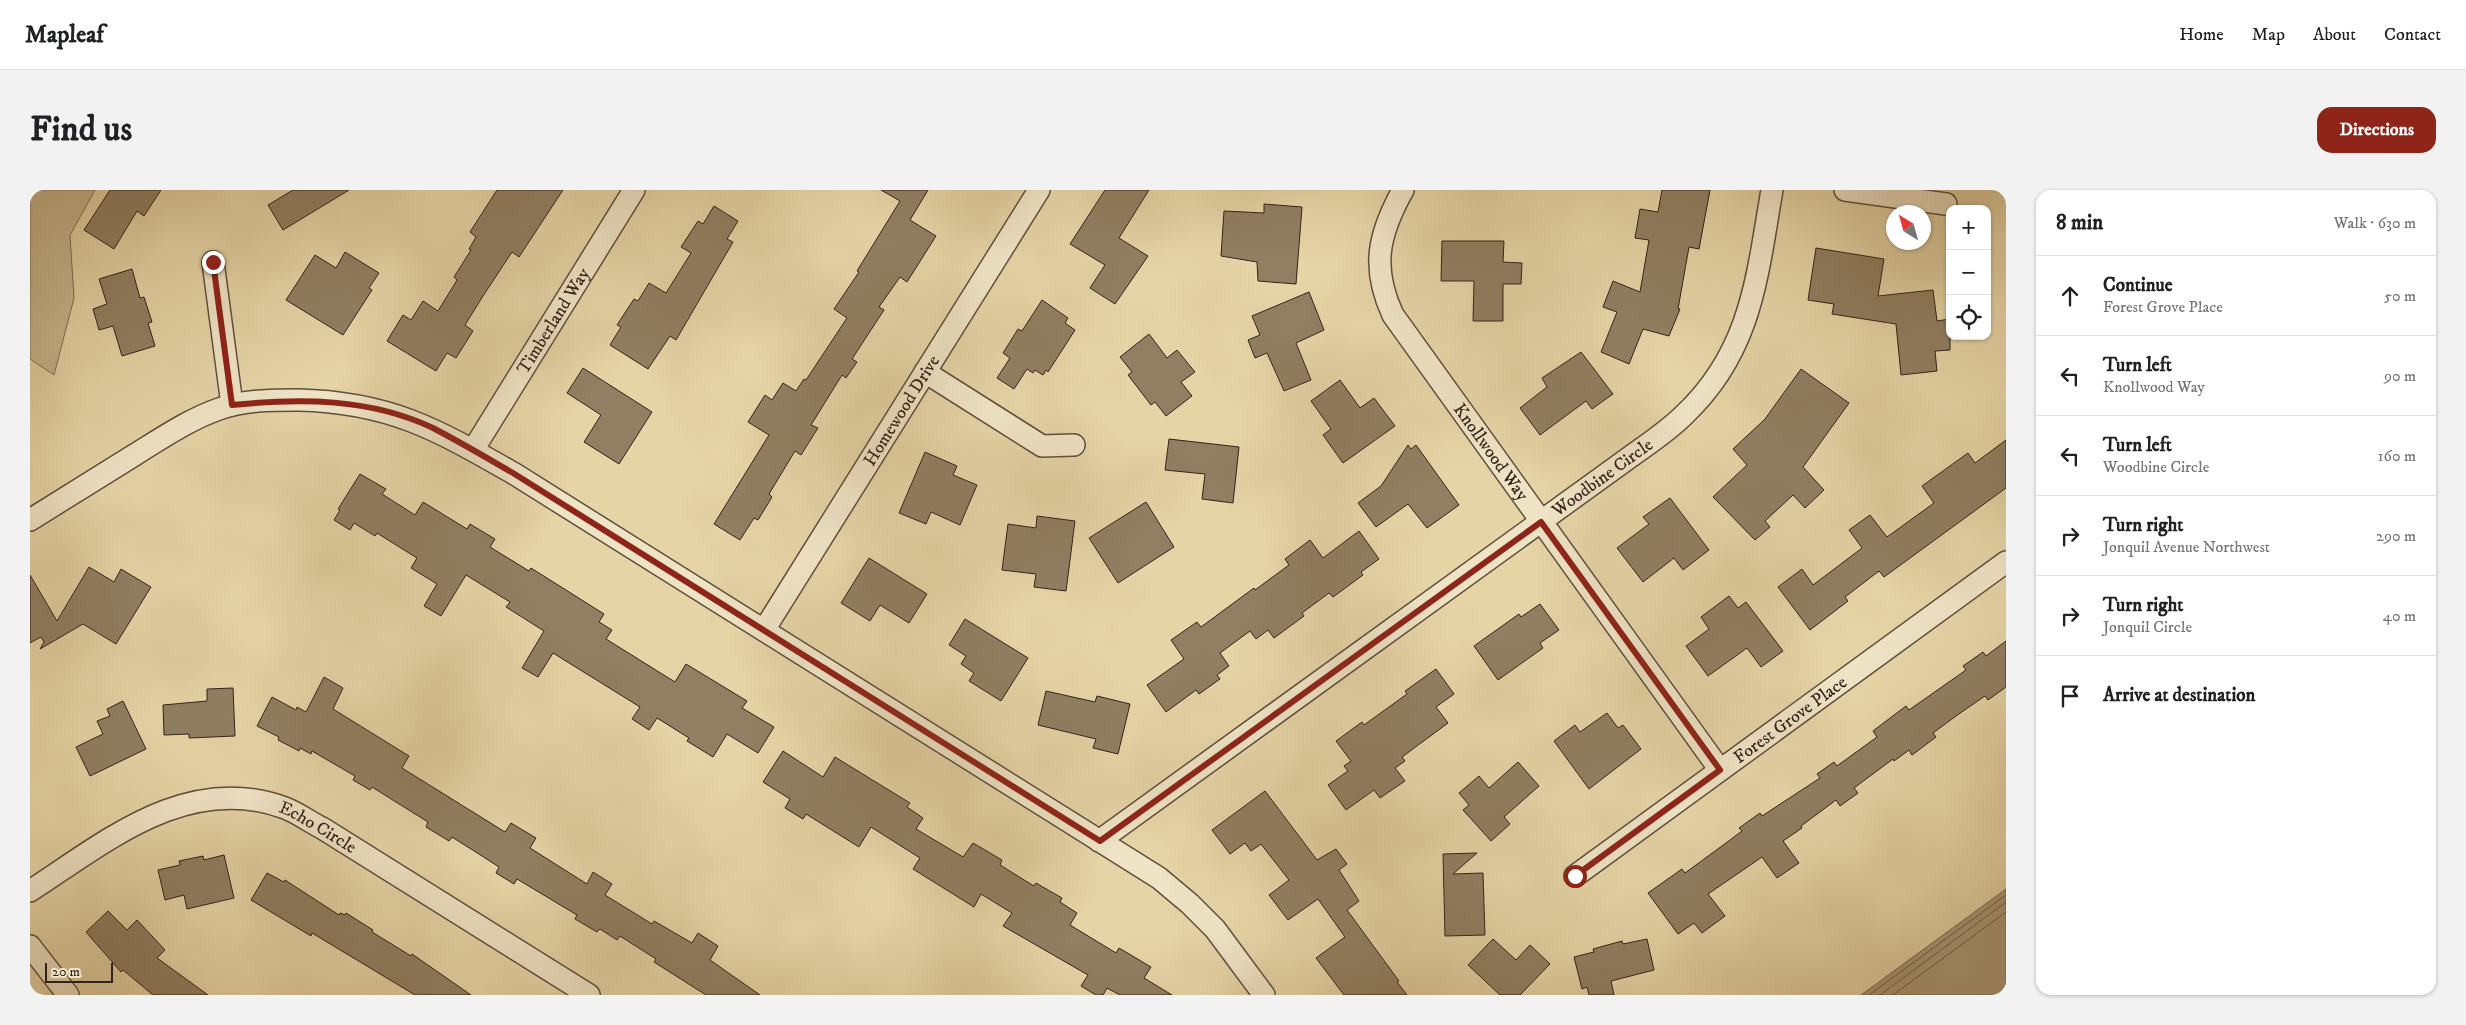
<!DOCTYPE html>
<meta charset="utf-8">
<style>
body{margin:0;font-family:"IM FELL DW Pica",serif;background:#f2f2f2;color:#202124}
.controls{position:absolute;right:15px;top:15px;display:grid;overflow:hidden;border-radius:10px;box-shadow:0 1px 4px #0004}
.controls button{width:45px;height:45px;display:grid;place-items:center;padding:0;border:0;border-bottom:1px solid #e0e0e0;background:#fff;color:#202124;font:25px sans-serif}
.compass{position:absolute;left:1856px;top:15px;width:45px;height:45px;border-radius:50%;background:#fff;box-shadow:0 1px 4px #0004;rotate:323deg}
.scale{position:absolute;left:15px;bottom:12px;width:68px;box-sizing:border-box;padding-left:5px;border:2px solid #332219;border-top:0;font-size:14px;line-height:18px;white-space:nowrap;color:#332219;-webkit-text-stroke:4px #eee3c5;paint-order:stroke}
.stop{position:absolute;width:15px;height:15px;margin:-11px;border:4px solid #8f2418;border-radius:50%;background:#fff}
.stop.end{background:#8f2418;border-color:#fff;box-shadow:0 1px 5px #0008}
.list{margin:0;padding:0;list-style:none}
h2{display:flex;justify-content:space-between;align-items:center;height:65px;margin:0;padding:0 20px;font-size:21px}
h2 small{font-size:16px;font-weight:400;color:#757577}
.list li{display:grid;grid-template-columns:32px 1fr auto;gap:15px;align-items:center;box-sizing:border-box;height:80px;padding:0 20px;border-top:1px solid #e0e0e0}
.list b{display:block;font-size:19px;white-space:nowrap}
.list p{margin:0;font-size:16px;white-space:nowrap;color:#757577}
.list em{font-size:16px;font-style:normal;color:#757577}
.icon{flex:none;width:28px;height:28px;fill:none;stroke:currentColor;stroke-width:2;stroke-linecap:round;stroke-linejoin:round}
.map{position:relative;flex:none;width:1976px;height:805px;overflow:hidden;border-radius:15px}
header{display:flex;align-items:center;gap:30px;box-sizing:border-box;height:70px;padding:0 25px;background:#fff;border-bottom:1px solid #e0e0e0}
header strong{font-size:24px}
nav{display:flex;gap:28px;margin-inline-start:auto;font-size:18px}
.intro{display:flex;align-items:center;justify-content:space-between;box-sizing:border-box;height:120px;padding:0 30px}
h1{margin:0;font-size:35px}
.button{padding:12px 22px;border-radius:15px;background:#8f2418;color:#fff;font-size:18px;font-weight:700}
main{display:flex;gap:30px;padding:0 30px}
aside{flex:1;background:#fff;border-radius:15px;box-shadow:0 1px 4px #0004}
.map>svg:first-child{display:block}
.green{fill:#c7b68e;stroke:#7d6c54}
.water{fill:#a89776;stroke:#796851}
.lines{fill:none;stroke-linecap:round;stroke-linejoin:round}
.shore{stroke:#6e5c48;stroke-width:1}
.building{fill:#907f62;stroke:#332219}
.minor-casing{stroke:#604e3c;stroke-width:24}
.minor{stroke:#eee3c5;stroke-width:21}
.route{stroke:#8f2418;stroke-width:6}
.labels{text-anchor:middle;stroke-width:4.5;stroke-linejoin:round;paint-order:stroke}
.street-label{font-size:18px;fill:#332219;stroke:#eee3c5}
</style>
<header>
<strong>Mapleaf</strong>
<nav><a>Home</a><a>Map</a><a>About</a><a>Contact</a></nav>
</header>
<div class="intro"><h1>Find us</h1><a class="button">Directions</a></div>
<main>
<div class="map">
<svg width="1976" height="805" viewBox="0 0 1976 805">
<rect width="100%" height="100%" fill="#e5d4a6"/>
<filter id="stains"><feTurbulence type="fractalNoise" baseFrequency=".004" numOctaves="4"/><feColorMatrix values="0 0 0 0 .2 0 0 0 0 .09 0 0 0 0 .02 0 0 0 .5 -.17"/></filter>
<radialGradient id="worn" r=".72"><stop offset=".6" stop-color="#630" stop-opacity="0"/><stop offset="1" stop-color="#630" stop-opacity=".3"/></radialGradient>
<!-- green -->
<path class="green" d="M0,0H65L40,45L44,108L24,185L0,169Z"/>
<!-- water -->
<path class="water" d="M1976,699V805H1831Z"/>
<g class="lines">
<!-- shore -->
<path class="shore" d="M1839,805L1976,705
M1850,805L1976,712
M1863,805L1976,722"/>
</g>
<!-- building -->
<path class="building" d="M80,0H131L114,26L107,21L84,59L54,40Z
M263,0H319L253,40L238,15Z
M467,0H533L489,67L482,62L453,106L435,135L443,141L426,168L417,163L406,181L357,151L373,125L381,130L393,111L408,121L427,90L424,87L441,60L439,59L446,47L440,42Z
M851,0H898L880,30L906,46L877,92L870,87L849,117L854,120L822,169L827,172L816,188L812,185L781,235L788,238L771,265L765,261L739,304L742,307L728,330L724,328L710,350L684,334L739,245L718,232L735,205L742,210L753,193L766,201L774,189L776,190L817,128L804,119L829,82L827,81L870,11Z
M1075,0H1119L1089,48L1118,66L1085,114L1060,98L1075,75L1040,54Z
M1632,0H1680L1669,59L1659,57L1648,119H1650L1639,146L1613,139L1599,174L1571,162L1587,122L1573,117L1583,91L1610,102L1619,50L1605,48L1610,19L1628,22Z
M1234,14L1272,17L1266,94L1228,91L1227,72L1191,66L1194,21L1234,23Z
M684,16L708,31L697,49L703,52L646,150L640,146L618,179L580,155L591,137L587,135L604,109L608,111L619,93L636,103L661,63L651,57L668,31L673,34Z
M1412,51H1474L1473,72L1492,73L1491,94H1473V131H1443L1444,91H1411Z
M1786,58L1854,69L1848,106L1903,100L1907,131L1920,129V160L1905,161L1907,181L1871,185L1866,134L1802,124L1804,114L1778,110Z
M315,62L349,83L339,98L342,100L313,145L256,110L285,65L306,78Z
M102,79L110,108L114,107L122,132L118,133L125,156L92,166L83,136L69,140L63,119L77,114L69,89Z
M1279,102L1294,140L1266,153L1281,190L1254,201L1237,163L1225,168L1218,150L1230,145L1222,126Z
M1012,110L1038,128L1035,133L1045,140L1018,182L1016,180L1013,185L1005,180L1003,183L997,179L984,199L967,188L980,168L973,163L988,139L992,141Z
M1119,144L1137,168L1147,160L1165,182L1151,192L1162,206L1136,226L1125,212L1121,215L1098,185L1102,182L1090,167Z
M1551,162L1583,204L1562,219L1556,211L1510,245L1490,218L1517,197L1512,188Z
M553,178L622,222L589,274L554,252L571,225L537,203Z
M1771,179L1819,213L1773,277L1794,300L1775,318L1763,305L1735,331L1740,337L1725,350L1683,307L1717,275L1703,259L1735,229Z
M1310,190L1330,218L1344,208L1365,236L1313,273L1293,245L1301,239L1281,211Z
M1139,249L1209,257L1203,313L1172,309L1175,284L1135,280Z
M1976,250V298L1854,387L1849,381L1815,407L1818,411L1780,440L1748,397L1772,379L1783,395L1832,358L1819,340L1840,325L1857,347L1904,313L1892,296L1938,263L1945,273Z
M1378,255L1381,259L1386,255L1429,315L1397,338L1378,314L1346,337L1328,313L1351,296Z
M895,262L927,276L923,285L947,295L930,335L901,322L896,334L869,323Z
M330,284L356,299L352,304L385,325L393,312L437,339L440,334L465,349L460,357L499,381L501,378L574,424L569,432L582,440L576,449L645,492L656,474L717,511L712,518L744,537L728,563L697,544L683,567L657,551L659,548L627,528L619,540L602,529L610,517L523,463L508,487L492,478L514,441L476,417L480,412L436,385L411,426L394,416L407,394L381,378L387,368L347,343L345,346L324,333L320,340L304,330L310,320L308,319Z
M1640,308L1679,360L1653,380L1644,368L1613,392L1587,358L1619,334L1613,327Z
M1116,312L1144,357L1088,393L1059,348Z
M1007,326L1045,331L1036,401L1004,397L1006,384L972,380L978,334L1006,338Z
M1329,341L1349,369L1331,382L1333,385L1303,407L1299,403L1272,423L1274,426L1244,448L1238,440L1226,449L1220,441L1190,463L1199,476L1187,485L1190,489L1169,504L1166,500L1136,522L1117,495L1154,469L1141,450L1167,432L1171,437L1224,398L1225,400L1259,375L1255,369L1280,350L1293,368Z
M839,368L897,404L879,433L850,415L840,431L811,413Z
M59,377L84,392L91,379L121,397L86,454L53,434L10,459L14,452L11,447L0,453V385L27,431Z
M1699,406L1708,418L1716,412L1753,461L1731,477L1717,458L1678,486L1656,456L1679,439L1671,427Z
M1510,414L1529,440L1510,453L1513,458L1468,490L1444,456L1489,424L1491,427Z
M935,429L998,468L971,511L939,491L944,483L931,474L936,466L919,455Z
M1976,451V497L1958,510L1955,506L1926,526L1903,543L1906,547L1882,565L1879,560L1864,571L1863,569L1824,598L1828,603L1810,616L1806,610L1771,636L1772,638L1753,651L1769,673L1747,688L1732,667L1678,704L1695,726L1672,743L1664,733L1648,744L1618,703L1652,679L1655,683L1696,653L1712,641L1709,638L1730,623L1732,626L1790,588L1787,584L1804,572L1807,576L1847,547L1843,541L1876,516L1879,520L1936,480L1933,476L1953,462L1956,466Z
M1406,479L1424,504L1406,517L1418,533L1372,567L1375,571L1365,578L1375,591L1350,608L1344,600L1316,620L1298,595L1318,581L1314,576L1321,571L1306,551L1332,532L1334,535L1377,504L1375,501Z
M294,487L313,498L303,519L379,566L372,578L475,642L481,633L506,648L500,658L557,694L563,682L582,694L575,705L622,734L624,731L662,753L668,743L688,756L680,770L730,805H676L624,772L626,769L590,746L587,750L570,739L567,742L545,729L547,725L487,689L484,694L466,683L469,677L452,666L422,647L419,651L396,637L398,632L342,597L340,600L323,590L325,586L282,561L281,564L270,558L269,561L248,550L249,547L227,536L242,507L266,520L267,517L276,522Z
M203,498L205,546L159,548V544L134,545L133,515L177,511V499Z
M1016,501L1065,512L1067,506L1100,514L1088,564L1063,558L1066,549L1008,535Z
M93,511L116,559L60,586L46,557L73,544L67,531L80,526L77,519Z
M1577,523L1588,538L1593,535L1611,559L1559,599L1524,551L1545,535L1550,542Z
M753,561L793,587L805,567L880,613L877,617L893,628L886,639L933,667L943,653L972,670L970,675L1004,696L1006,693L1032,708L1030,712L1047,723L1040,735L1086,763L1089,758L1121,777L1114,788L1142,805H1090L1077,798L1073,805H1066L1051,796L1058,785L973,736L982,723L951,704L944,717L883,679L890,668L841,637L829,657L776,624L773,629L755,618L760,609L733,592Z
M1488,572L1509,596L1474,627L1480,634L1461,651L1433,620L1439,615L1429,603L1449,586L1459,598Z
M1235,601L1287,670L1306,659L1317,674L1309,680L1329,711L1317,720L1369,791L1367,792L1377,805H1314L1286,768L1315,747L1288,709L1258,730L1239,705L1259,690L1231,654L1221,661L1215,653L1200,664L1182,640Z
M1447,663L1423,684L1453,683L1455,745L1415,746L1413,664Z
M194,665L204,708L157,719L154,705L135,710L128,680L150,675L149,671L173,666L174,670Z
M237,683L254,692L255,690L309,725L310,723L315,725L316,723L343,740L342,742L381,766L382,764L441,805H385L282,743L281,746L221,710Z
M78,721L97,740L107,730L135,760L127,768L178,805H123L93,780L91,782L56,742Z
M1463,749L1486,770L1500,755L1520,774L1490,805H1470L1438,775Z
M1617,749L1624,780L1581,791L1584,805H1559L1557,797L1552,799L1544,767L1564,762L1563,759L1592,751L1593,754Z"/>
<g class="lines">
<!-- minor casing -->
<g class="minor-casing">
<g id="minor">
<path id="s1" d="M1373,0C1348,45 1341,78 1363,125L1690,580"/>
<path d="M1815,0L1916,14"/>
<path d="M183,72L202,215"/>
<path d="M895,182L1012,256L1044,255"/>
<path id="s2" d="M443,260L604,0"/>
<path d="M0,330C35,308 71,286 106,264C132,248 160,229 189,219C214,210 242,210 268,210C359,212 406,239 483,283L1129,688L1160,714L1185,739L1234,805"/>
<path id="s3" d="M734,440L1009,0"/>
<path id="s4" d="M1069,651L1600,267C1618,254 1638,241 1654,225C1722,161 1727,86 1742,0"/>
<path id="s5" d="M1545,686L1976,372"/>
<path id="s6" d="M0,701C77,651 158,582 255,618C268,623 280,632 292,638L559,805"/>
<path d="M0,756L38,805"/>
</g>
</g>
<!-- minor -->
<use href="#minor" class="minor"/>
</g>
<g class="lines">
<!-- route -->
<path class="route" d="M183,72L202,215C270,208 340,208 403,238C430,252 457,268 483,283L1070,651L1511,332L1690,580L1545,686"/>
</g>
<g class="labels">
<!-- street labels -->
<g class="street-label">
<text dy="6" stroke="none"><textPath href="#s2" startOffset="152">Timberland Way</textPath></text>
<text dy="6" stroke="none"><textPath href="#s3" startOffset="259">Homewood Drive</textPath></text>
<text dy="6" stroke="none"><textPath href="#s1" startOffset="300">Knollwood Way</textPath></text>
<text dy="6" stroke="none"><textPath href="#s4" startOffset="621">Woodbine Circle</textPath></text>
<text dy="6" stroke="none"><textPath href="#s5" startOffset="266">Forest Grove Place</textPath></text>
<text dy="6" stroke="none"><textPath href="#s6" startOffset="318">Echo Circle</textPath></text>
</g>
</g>
<rect width="100%" height="100%" filter="url(#stains)"/>
<rect width="100%" height="100%" fill="url(#worn)"/>
</svg>
<div class="controls">
<button>+</button>
<button>−</button>
<button><svg class="icon" aria-label="locate" viewBox="0 0 24 24"><circle cx="12" cy="12" r="6"/><path d="M12 2v4M12 18v4M2 12h4M18 12h4"/></svg></button>
</div>
<svg class="compass" viewBox="-18 -18 36 36"><path d="M0-13l5 13h-10z" fill="#e53935"/><path d="M0 13l5-13h-10z" fill="#757577"/></svg>
<div class="scale">20 m</div>
<div class="stop" style="left:1545px;top:686px"></div>
<div class="stop end" style="left:183px;top:72px"></div>
</div>
<aside>
<h2>8 min<small>Walk · 630 m</small></h2>
<ul class="list">
<li><svg class="icon" aria-label="ahead" viewBox="0 0 24 24"><path d="M12 20V5M6 11l6-6 6 6"/></svg><div><b>Continue</b><p>Forest Grove Place</p></div><em>50 m</em></li>
<li><svg class="icon" aria-label="left" viewBox="0 0 24 24"><path d="M17 20v-9H6M10 6l-5 5 5 5"/></svg><div><b>Turn left</b><p>Knollwood Way</p></div><em>90 m</em></li>
<li><svg class="icon" aria-label="left" viewBox="0 0 24 24"><path d="M17 20v-9H6M10 6l-5 5 5 5"/></svg><div><b>Turn left</b><p>Woodbine Circle</p></div><em>160 m</em></li>
<li><svg class="icon" aria-label="right" viewBox="0 0 24 24"><path d="M7 20v-9h11M14 6l5 5-5 5"/></svg><div><b>Turn right</b><p>Jonquil Avenue Northwest</p></div><em>290 m</em></li>
<li><svg class="icon" aria-label="right" viewBox="0 0 24 24"><path d="M7 20v-9h11M14 6l5 5-5 5"/></svg><div><b>Turn right</b><p>Jonquil Circle</p></div><em>40 m</em></li>
<li><svg class="icon" aria-label="arrive" viewBox="0 0 24 24"><path d="M6 21V4h12l-3 4 3 4H6"/></svg><div><b>Arrive at destination</b></div></li>
</ul>
</aside>
</main>
